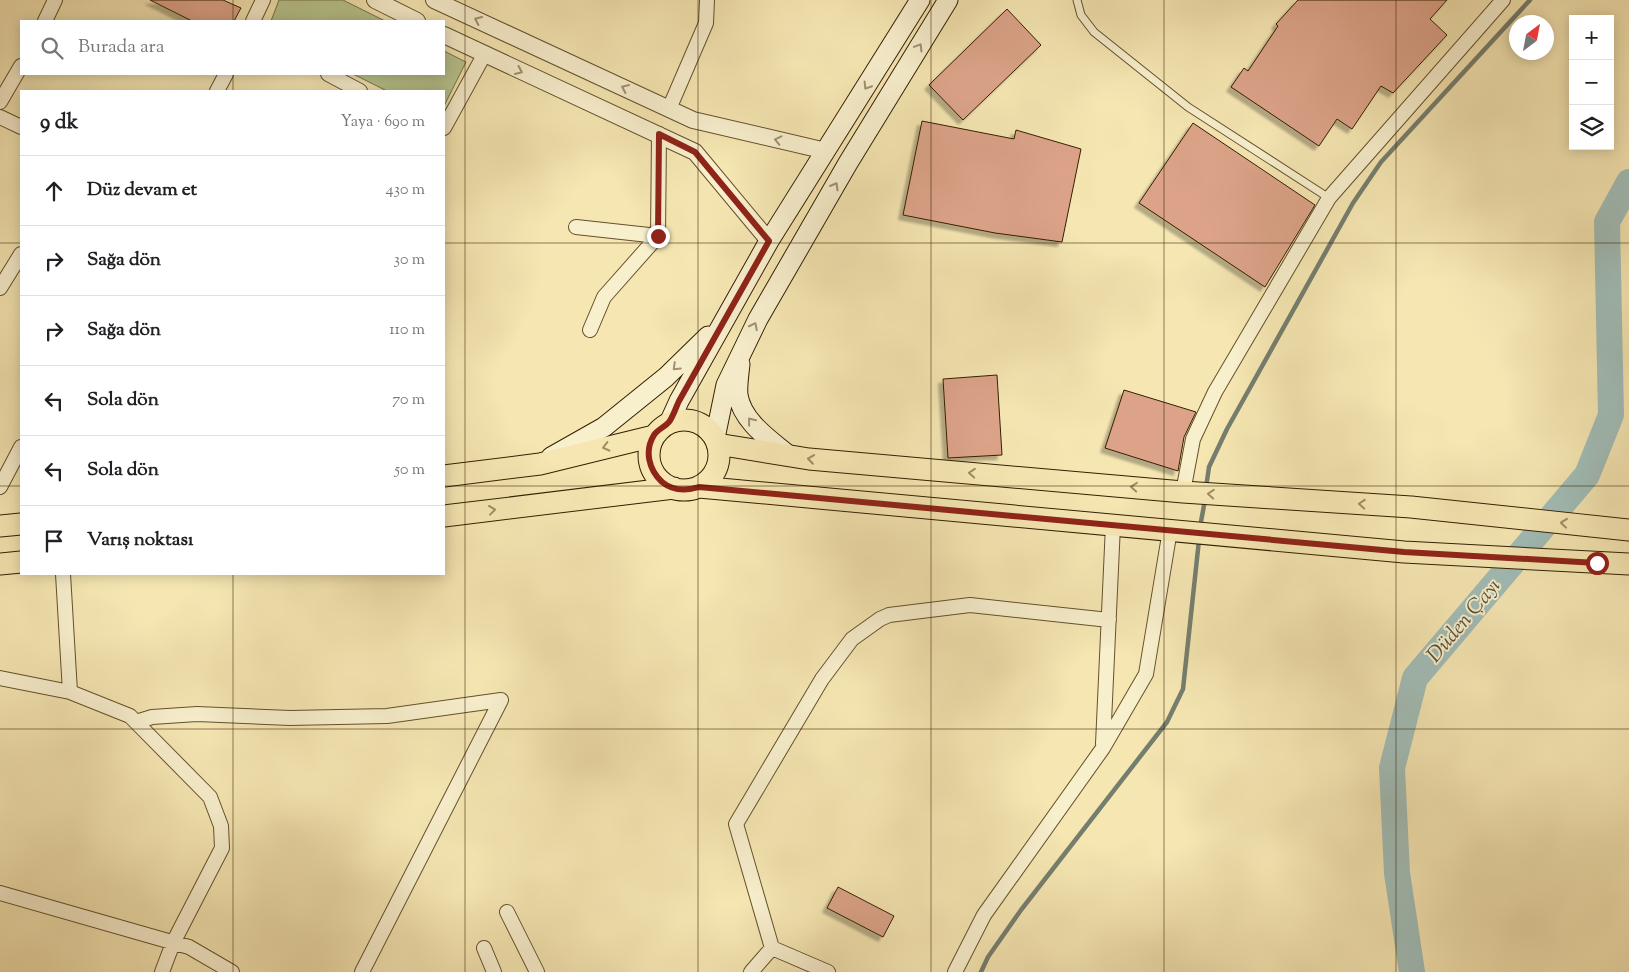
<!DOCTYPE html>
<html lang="tr">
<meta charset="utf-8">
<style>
body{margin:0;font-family:"Sorts Mill Goudy",serif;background:#f2f2f2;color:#202124}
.controls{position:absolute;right:15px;top:15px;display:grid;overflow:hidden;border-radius:0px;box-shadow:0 2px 12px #0003}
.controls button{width:45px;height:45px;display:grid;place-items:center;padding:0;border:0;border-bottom:1px solid #e0e0e0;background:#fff;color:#202124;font:25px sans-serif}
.compass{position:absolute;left:1509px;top:15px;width:45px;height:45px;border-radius:50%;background:#fff;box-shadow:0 2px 12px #0003;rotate:32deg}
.stop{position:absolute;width:15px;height:15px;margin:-11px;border:4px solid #8f2418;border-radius:50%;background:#fff}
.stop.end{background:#8f2418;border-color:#fff;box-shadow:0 1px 5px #0008}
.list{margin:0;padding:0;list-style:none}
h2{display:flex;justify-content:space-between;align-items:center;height:65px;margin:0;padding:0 20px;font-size:21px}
h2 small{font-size:16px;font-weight:400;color:#757577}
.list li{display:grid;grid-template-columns:32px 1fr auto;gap:15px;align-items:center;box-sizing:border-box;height:70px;padding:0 20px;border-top:1px solid #e0e0e0}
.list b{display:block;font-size:19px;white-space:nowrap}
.list em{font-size:16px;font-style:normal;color:#757577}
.icon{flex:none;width:28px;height:28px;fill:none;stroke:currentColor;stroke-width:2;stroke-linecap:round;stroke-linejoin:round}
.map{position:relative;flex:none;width:1629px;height:972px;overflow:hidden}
.search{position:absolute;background:#fff;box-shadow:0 2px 12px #0003;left:20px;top:20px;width:425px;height:55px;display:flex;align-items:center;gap:12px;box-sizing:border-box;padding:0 18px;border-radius:0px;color:#757577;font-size:19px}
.panel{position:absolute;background:#fff;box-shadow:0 2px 12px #0003;left:20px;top:90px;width:425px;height:485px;border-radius:0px}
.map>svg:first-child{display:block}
.green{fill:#b8c68f;stroke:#767248}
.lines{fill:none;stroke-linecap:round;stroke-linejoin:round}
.stream{stroke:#757e6e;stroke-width:4.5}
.river{stroke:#a1bdb7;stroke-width:26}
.building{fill:#dca389;stroke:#341f00;filter:url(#shadow)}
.service-casing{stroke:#64512c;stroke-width:9}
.minor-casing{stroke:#64512c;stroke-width:16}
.tertiary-casing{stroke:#64512c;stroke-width:18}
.secondary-casing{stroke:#341f00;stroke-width:21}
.primary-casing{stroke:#341f00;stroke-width:23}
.service{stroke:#f8efcd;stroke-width:7}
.minor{stroke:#f8efcd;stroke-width:14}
.tertiary{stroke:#f8efcd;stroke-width:16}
.secondary{stroke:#f8efcd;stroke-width:19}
.primary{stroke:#f5e6b2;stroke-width:21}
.oneway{stroke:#a09171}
.oneway2{stroke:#9e8c62}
.route{stroke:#8f2418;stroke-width:6}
.grid{fill:none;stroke:#341f00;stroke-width:1;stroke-opacity:0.55}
.labels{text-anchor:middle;stroke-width:4;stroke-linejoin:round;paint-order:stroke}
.water-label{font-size:21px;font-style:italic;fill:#554e37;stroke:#f8efcd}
</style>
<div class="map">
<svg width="1629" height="972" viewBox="0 0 1629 972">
<defs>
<filter id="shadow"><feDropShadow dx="-4.5" dy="4.5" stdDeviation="1" flood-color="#0004"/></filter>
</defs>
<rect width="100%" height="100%" fill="#f5e6b2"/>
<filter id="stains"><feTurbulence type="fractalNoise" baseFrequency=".004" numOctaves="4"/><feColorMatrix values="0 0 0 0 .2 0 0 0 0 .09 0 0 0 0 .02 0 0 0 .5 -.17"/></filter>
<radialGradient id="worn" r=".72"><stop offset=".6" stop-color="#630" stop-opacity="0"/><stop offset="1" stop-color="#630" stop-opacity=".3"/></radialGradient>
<!-- green -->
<path class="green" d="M279,0H343L385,21H271Z
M444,51L466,62L444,106V91H387L353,74H444Z"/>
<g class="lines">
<!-- stream -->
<path class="stream" d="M1206,488L1209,467L1227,429L1353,203L1381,162L1530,0
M1200,527L1205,500
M981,972L988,957L1021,910L1167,722L1183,689L1199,540"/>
<!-- river -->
<path class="river" d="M1412,972L1397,873L1392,768L1415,678L1587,475L1611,415L1607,222L1629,182"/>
</g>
<!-- building -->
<path class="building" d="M150,0H223L241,8L234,21H192Z
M1298,0H1447L1430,19L1447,35L1393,93L1381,86L1352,129L1337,119L1319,146L1231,87L1244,68L1248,71L1278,26L1276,24Z
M1007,9L1041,45L963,120L929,85Z
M922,121L1014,139L1016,130L1081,149L1062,242L995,233L903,215Z
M1193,123L1315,205L1265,287L1139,203Z
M997,375L1002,455L948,458L943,379Z
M1124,390L1196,412L1184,437L1178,471L1105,448Z
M838,887L894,916L883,937L827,908Z"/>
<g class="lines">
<!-- service casing -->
<g class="service-casing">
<path id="service" d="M1077,0L1081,15L1094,32L1188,107L1329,198"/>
</g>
<!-- minor casing -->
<g class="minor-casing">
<path id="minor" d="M45,21L55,0
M253,21L263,0
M328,74L360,91
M217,91L226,74
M0,102L21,66
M669,109L706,23L707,0
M0,117L21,127
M444,128L484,55
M576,227L658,236
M0,288L21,254
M590,330L604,297L658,236L659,134
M0,487L21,447
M1183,492L1193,439L1215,392L1329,198L1503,0
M63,574L70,692
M0,678L70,692L130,716L210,797L221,826L222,848L173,943L162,972
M136,722L152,717L197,714L290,718L387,716L501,700
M1103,744L1113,525
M0,893L189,947L232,972
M507,912L537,972
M484,948L494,972
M772,948L736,824L822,679L852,639L880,619L889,615L970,605L1109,620
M362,972L501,700
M751,972L772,948L828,972
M955,972L984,915L1103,748L1146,674L1170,530"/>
</g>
<!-- tertiary casing -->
<g class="tertiary-casing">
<path id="tertiary" d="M375,0L417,21
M434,0L693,120L826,151
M444,35L695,152L769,241"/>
</g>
<!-- secondary casing -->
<g class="secondary-casing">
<path id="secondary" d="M740,364C739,374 737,386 738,395C742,421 769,439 787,454
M669,423L679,401L769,241L920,0
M715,438L726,385L758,319L848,163L948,0
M551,457L604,427L666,377L708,336"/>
</g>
<!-- primary casing -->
<g class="primary-casing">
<path id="primary" d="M649 455a35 35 0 1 1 70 0a35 35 0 1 1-70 0Z
M717,444L809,459L1183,492L1411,507L1629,530
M444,476L540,464L654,436
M699,487L1404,552L1629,564
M444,516L674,488
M0,526L21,524
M0,564L21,562"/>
</g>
<!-- service -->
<use href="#service" class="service"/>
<!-- minor -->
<use href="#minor" class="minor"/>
<!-- tertiary -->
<use href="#tertiary" class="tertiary"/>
<!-- secondary -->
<use href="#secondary" class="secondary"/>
<!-- primary -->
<use href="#primary" class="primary"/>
</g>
<!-- one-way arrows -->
<defs><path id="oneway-chevron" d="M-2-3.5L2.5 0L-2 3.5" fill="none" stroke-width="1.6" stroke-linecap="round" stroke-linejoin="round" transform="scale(1.25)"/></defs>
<g class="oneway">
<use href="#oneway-chevron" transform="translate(478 20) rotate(-155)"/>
<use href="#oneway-chevron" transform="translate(919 47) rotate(-59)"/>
<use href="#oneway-chevron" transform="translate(519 71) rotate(24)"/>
<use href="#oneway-chevron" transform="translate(867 86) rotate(122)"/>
<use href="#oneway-chevron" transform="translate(625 88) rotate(-155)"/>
<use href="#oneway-chevron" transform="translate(778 140) rotate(-167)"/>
<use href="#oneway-chevron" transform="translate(835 186) rotate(-60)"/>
<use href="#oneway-chevron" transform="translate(754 326) rotate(-63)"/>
<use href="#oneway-chevron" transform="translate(676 367) rotate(136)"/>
<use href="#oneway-chevron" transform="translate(751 421) rotate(-129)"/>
</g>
<g class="oneway2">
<use href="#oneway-chevron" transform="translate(606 447) rotate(166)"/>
<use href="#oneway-chevron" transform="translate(811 459) rotate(-172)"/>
<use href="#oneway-chevron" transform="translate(972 473) rotate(-175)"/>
<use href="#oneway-chevron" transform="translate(1134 487) rotate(-175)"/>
<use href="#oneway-chevron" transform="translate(1211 494) rotate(-176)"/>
<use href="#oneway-chevron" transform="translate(1362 504) rotate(-176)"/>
<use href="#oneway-chevron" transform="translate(492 510) rotate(-7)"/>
<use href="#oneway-chevron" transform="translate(1564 523) rotate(-174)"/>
</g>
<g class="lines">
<!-- route -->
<path class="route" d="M658,236L659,134L695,152L769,241L679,401C676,407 673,417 669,422C665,427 658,429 654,435C644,451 649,470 662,482C673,491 686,491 699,487L1404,552L1597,563"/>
</g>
<!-- grid -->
<path class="grid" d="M233,0V21M465,0V972M698,0V972M931,0V972M1164,0V972M1396,0V972M233,74V91M0,243H21M444,243H1629M0,486H21M444,486H1629M233,574V972M0,729H1629"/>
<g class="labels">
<!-- water labels -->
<g class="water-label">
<text transform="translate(1463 620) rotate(-50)" y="7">Düden Çayı</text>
</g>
</g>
<rect width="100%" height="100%" filter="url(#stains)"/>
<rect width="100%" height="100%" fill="url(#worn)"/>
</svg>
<div class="controls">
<button>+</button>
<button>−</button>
<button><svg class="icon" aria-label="layers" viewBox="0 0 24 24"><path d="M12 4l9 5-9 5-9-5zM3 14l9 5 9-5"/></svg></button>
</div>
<svg class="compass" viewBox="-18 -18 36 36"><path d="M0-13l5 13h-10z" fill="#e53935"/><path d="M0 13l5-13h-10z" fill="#757577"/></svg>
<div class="stop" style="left:1597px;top:563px"></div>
<div class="stop end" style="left:658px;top:236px"></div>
<div class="search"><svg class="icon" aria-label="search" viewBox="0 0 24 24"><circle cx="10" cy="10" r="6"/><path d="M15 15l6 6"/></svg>Burada ara</div>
<section class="panel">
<h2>9 dk<small>Yaya · 690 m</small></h2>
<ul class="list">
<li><svg class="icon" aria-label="ahead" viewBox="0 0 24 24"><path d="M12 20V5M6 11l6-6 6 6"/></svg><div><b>Düz devam et</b></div><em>430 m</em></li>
<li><svg class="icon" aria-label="right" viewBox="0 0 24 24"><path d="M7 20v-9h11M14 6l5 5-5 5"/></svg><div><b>Sağa dön</b></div><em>30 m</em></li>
<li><svg class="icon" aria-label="right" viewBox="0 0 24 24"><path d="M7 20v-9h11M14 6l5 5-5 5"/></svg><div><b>Sağa dön</b></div><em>110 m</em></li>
<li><svg class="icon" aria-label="left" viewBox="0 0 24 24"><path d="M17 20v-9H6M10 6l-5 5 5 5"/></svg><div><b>Sola dön</b></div><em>70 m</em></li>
<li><svg class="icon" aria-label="left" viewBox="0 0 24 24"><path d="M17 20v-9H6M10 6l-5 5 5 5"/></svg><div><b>Sola dön</b></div><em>50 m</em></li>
<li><svg class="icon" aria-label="arrive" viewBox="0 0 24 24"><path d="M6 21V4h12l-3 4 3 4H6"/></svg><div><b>Varış noktası</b></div></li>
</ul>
</section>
</div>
